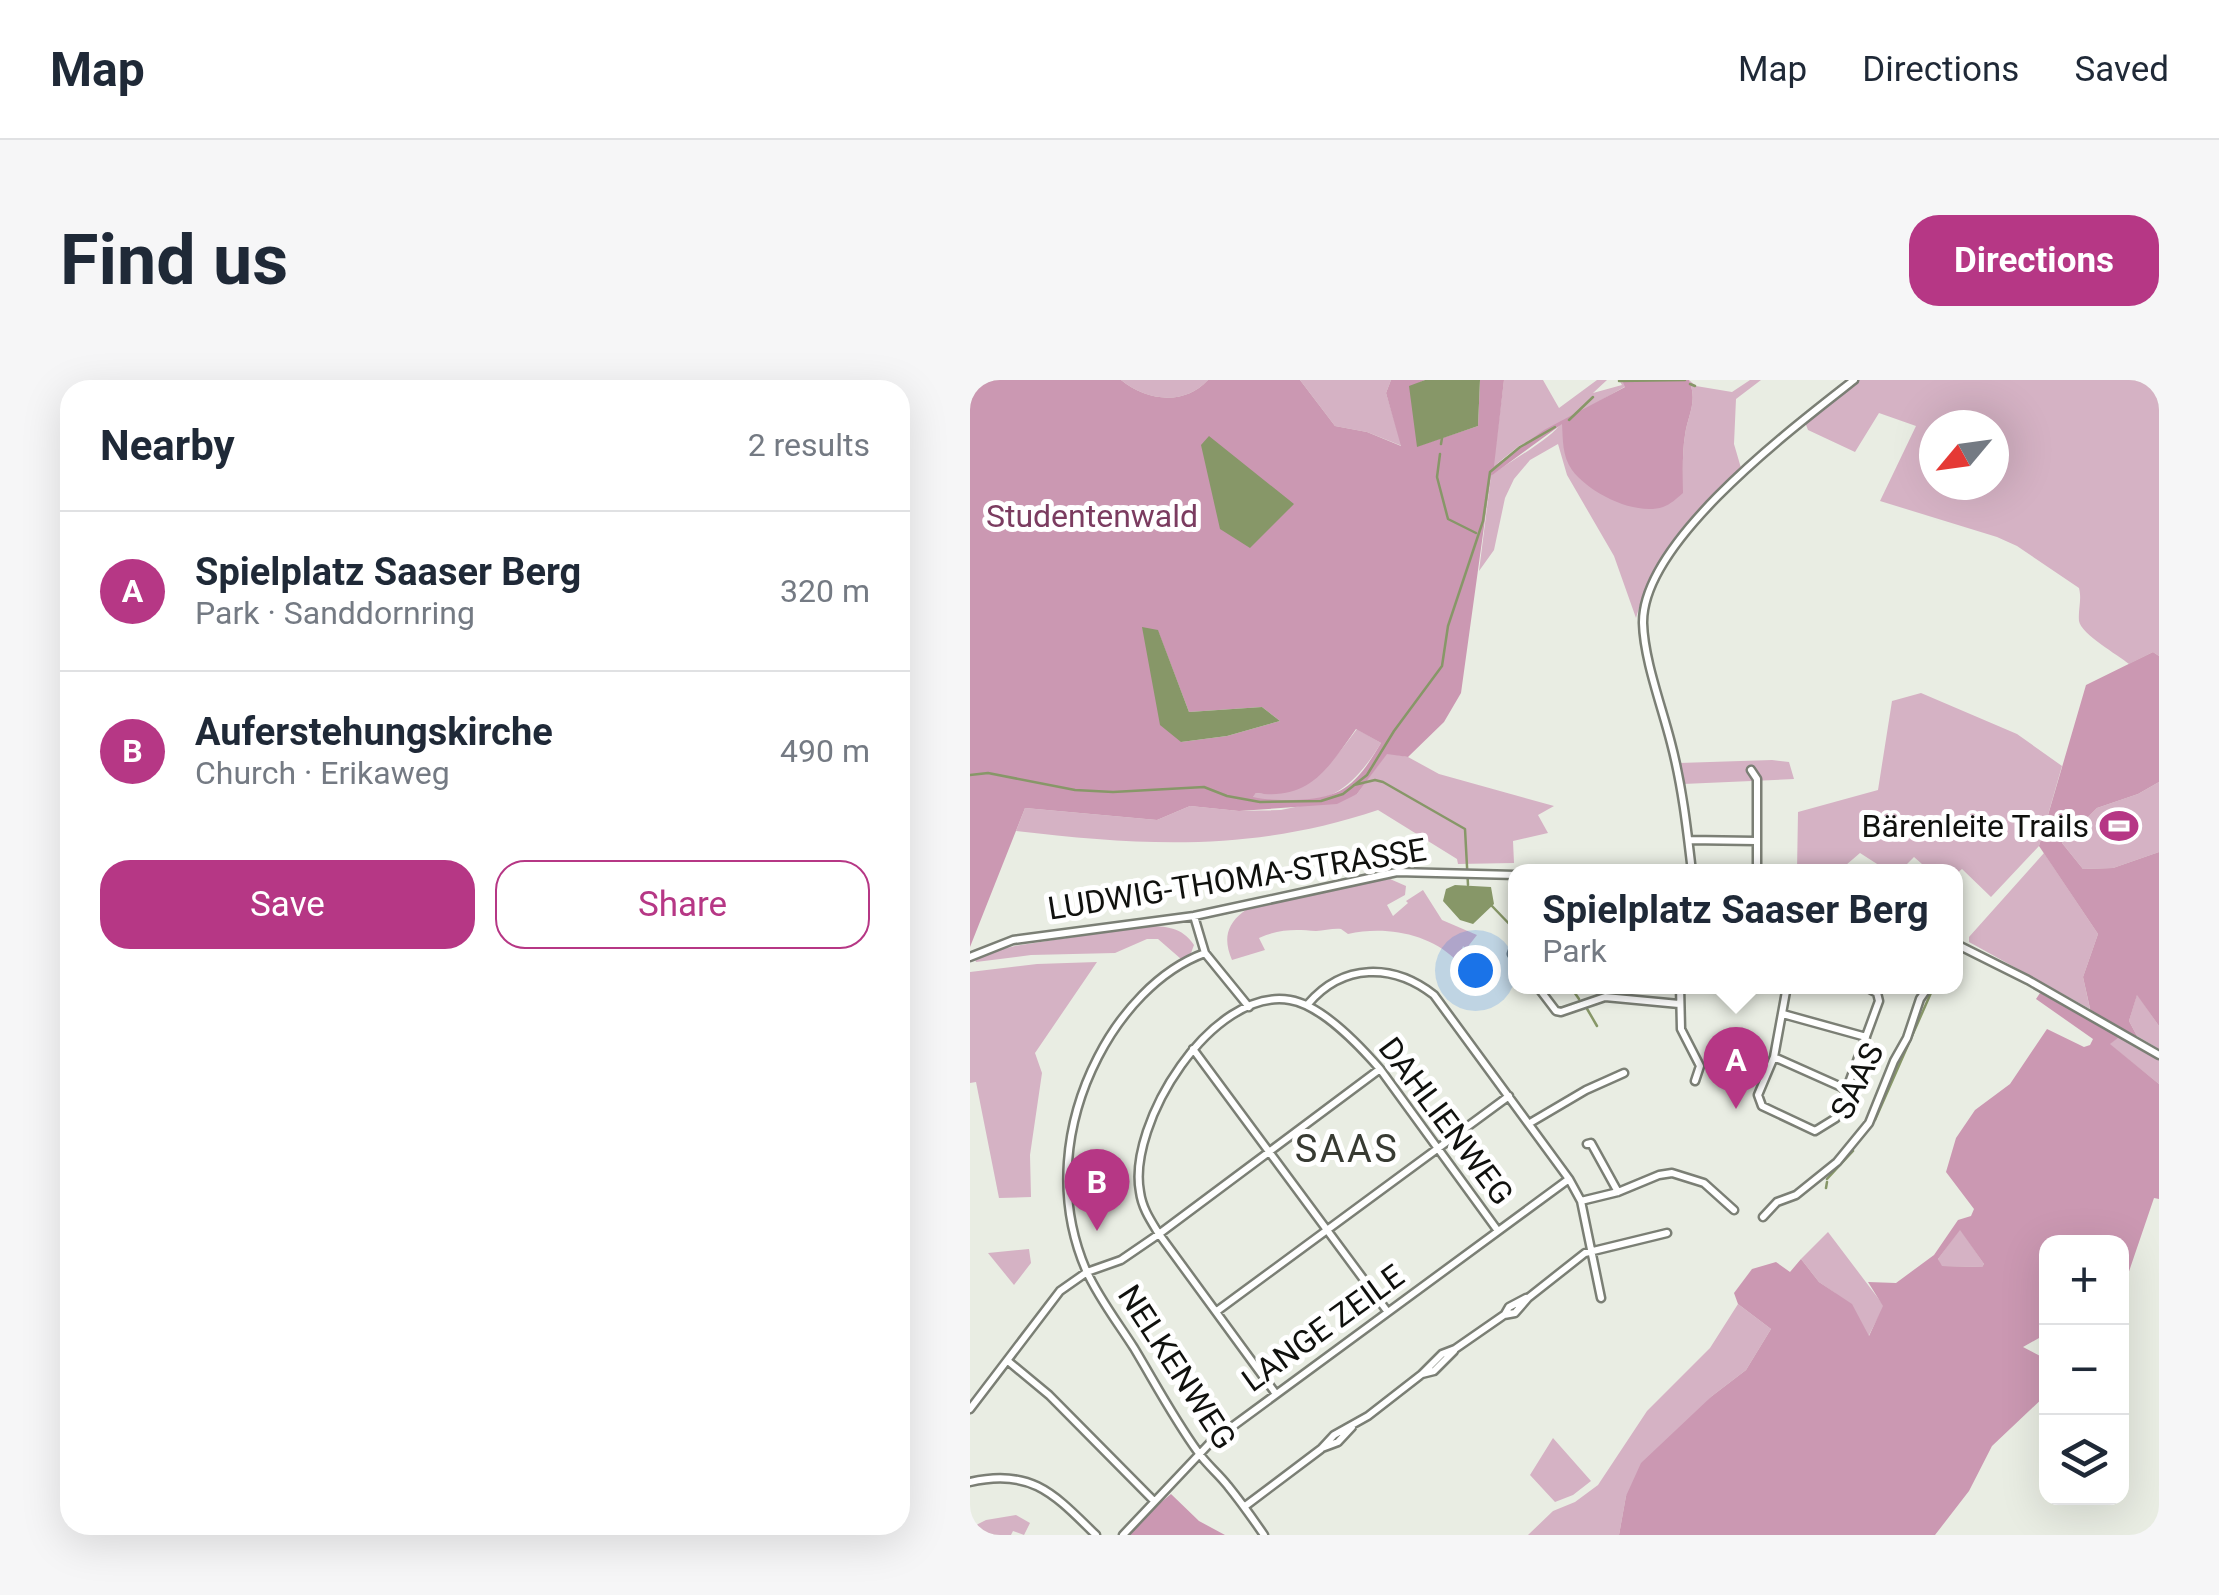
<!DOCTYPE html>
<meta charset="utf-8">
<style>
body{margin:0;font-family:Roboto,sans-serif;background:#f6f6f7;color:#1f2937}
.controls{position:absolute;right:30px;bottom:30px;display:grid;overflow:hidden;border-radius:20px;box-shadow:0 10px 40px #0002}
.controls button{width:90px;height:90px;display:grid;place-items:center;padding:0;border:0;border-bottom:2px solid #e0e1e3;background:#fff;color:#1f2937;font:50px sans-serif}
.compass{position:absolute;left:949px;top:30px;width:90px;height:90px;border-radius:50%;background:#fff;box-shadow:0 10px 40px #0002;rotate:241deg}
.you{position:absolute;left:505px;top:590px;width:35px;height:35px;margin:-25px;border:8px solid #fff;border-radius:50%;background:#1a73e8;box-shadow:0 0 0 15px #1a73e833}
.badge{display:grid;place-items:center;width:65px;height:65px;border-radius:50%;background:#b63785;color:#fff;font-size:32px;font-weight:700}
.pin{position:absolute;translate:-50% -82px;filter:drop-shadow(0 2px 5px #0008)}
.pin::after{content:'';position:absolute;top:52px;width:35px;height:30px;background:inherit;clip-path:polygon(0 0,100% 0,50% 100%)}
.popup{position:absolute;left:538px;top:484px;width:455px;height:130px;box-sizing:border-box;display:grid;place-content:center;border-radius:20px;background:#fff;filter:drop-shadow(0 2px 8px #0005);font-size:32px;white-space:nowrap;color:#747a83}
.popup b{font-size:38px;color:#1f2937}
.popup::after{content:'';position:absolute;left:50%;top:100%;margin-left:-20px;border:20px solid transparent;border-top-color:#fff}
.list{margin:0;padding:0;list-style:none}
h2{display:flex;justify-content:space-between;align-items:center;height:130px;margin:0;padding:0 40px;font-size:42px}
h2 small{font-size:32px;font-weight:400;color:#747a83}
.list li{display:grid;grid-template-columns:65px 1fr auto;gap:30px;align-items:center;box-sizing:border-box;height:160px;padding:0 40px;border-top:2px solid #e0e1e3}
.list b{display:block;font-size:38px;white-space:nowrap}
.list p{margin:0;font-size:32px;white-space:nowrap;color:#747a83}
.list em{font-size:32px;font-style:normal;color:#747a83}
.actions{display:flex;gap:20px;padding:30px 40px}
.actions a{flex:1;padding:22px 0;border:2px solid #b63785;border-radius:30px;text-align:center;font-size:35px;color:#b63785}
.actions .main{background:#b63785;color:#fff}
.icon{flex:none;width:55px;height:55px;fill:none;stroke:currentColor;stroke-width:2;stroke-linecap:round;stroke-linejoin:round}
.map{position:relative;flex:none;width:1189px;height:1155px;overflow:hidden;border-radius:30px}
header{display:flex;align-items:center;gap:60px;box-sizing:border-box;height:140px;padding:0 50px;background:#fff;border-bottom:2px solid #e0e1e3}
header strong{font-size:48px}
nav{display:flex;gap:55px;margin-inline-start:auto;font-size:35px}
.intro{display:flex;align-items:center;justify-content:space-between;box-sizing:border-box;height:240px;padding:0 60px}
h1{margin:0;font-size:70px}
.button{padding:25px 45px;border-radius:30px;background:#b63785;color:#fff;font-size:35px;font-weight:700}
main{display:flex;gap:60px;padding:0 60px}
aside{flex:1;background:#fff;border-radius:30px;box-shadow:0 10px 40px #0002}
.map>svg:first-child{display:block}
.green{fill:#d5b2c4;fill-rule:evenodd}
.forest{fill:#cb98b2;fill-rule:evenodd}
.water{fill:#879768}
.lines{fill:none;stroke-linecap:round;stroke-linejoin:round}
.stream{stroke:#879768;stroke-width:2.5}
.minor-casing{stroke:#7b7f75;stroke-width:11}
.minor{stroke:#fff;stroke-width:6}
.labels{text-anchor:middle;stroke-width:10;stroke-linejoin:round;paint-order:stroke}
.park-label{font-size:32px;fill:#7b3c60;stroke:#fff}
.poi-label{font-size:32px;fill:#10110e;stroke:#fff;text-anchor:end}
.street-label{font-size:32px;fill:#10110e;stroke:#fff}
.quarter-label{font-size:38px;letter-spacing:2.5px;fill:#383b33;stroke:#fff}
</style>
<header>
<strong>Map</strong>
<nav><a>Map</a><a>Directions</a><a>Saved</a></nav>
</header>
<div class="intro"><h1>Find us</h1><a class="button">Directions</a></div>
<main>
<aside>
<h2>Nearby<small>2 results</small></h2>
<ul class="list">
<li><span class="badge">A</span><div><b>Spielplatz Saaser Berg</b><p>Park · Sanddornring</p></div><em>320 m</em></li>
<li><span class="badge">B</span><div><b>Auferstehungskirche</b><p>Church · Erikaweg</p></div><em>490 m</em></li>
</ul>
<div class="actions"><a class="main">Save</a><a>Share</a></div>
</aside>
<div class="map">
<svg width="1189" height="1155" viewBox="0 0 1189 1155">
<rect width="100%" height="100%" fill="#e9ede3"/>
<!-- green -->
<path class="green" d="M151,0H238C214,26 177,21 151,0Z
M330,0H421L416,13L432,66L397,52L365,46Z
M534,0H573L589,28L627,0H637L623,13L652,5L649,0H652L656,6L593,42L713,113C713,94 712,74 715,55C718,34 728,22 719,0L726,6L762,12L780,0H791L766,19L764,64L771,88C718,138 687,167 666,238L644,176L597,95L588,64L560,80L544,99L535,118L524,170L509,191L521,96C538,82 583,58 591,43L549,66L523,87Z
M886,0H1189V276L1183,272L1159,284C1148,275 1111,254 1109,241C1108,229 1112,220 1109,208L1047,166L1027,157L910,121L946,46L909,33L885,72L838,50L835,42ZM964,45H1024V105H964Z
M951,313L1047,354L1092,386L1069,466L1021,517L992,489L986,494V492L960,491L944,477L930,491H918L890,473L869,491H827L828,432L908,410L922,321Z
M387,349L411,363C376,420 348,429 282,418L286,413C335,420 361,384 387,349Z
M417,373L438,377L469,394L584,426L568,435L578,453L543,461L544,483L488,484L487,479L408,430C283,472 175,466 46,451L55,428L187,440L220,426L269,431L311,430L387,414Z
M802,380L819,382L824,399L713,404L709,383Z
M1189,402V472L1143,488L1113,489L1092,463L1127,428L1168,414Z
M1074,473L1128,554L1113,597L1120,629L999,562V557Z
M420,499L436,506L435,515L417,525L423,536L438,523L436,521L453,510L472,540L507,555L496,569L493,566L490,576L485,579C457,553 415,546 378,554L371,549C363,548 354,551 346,551C325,549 309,549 289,558L295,570L262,580C254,561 255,546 273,532C296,515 388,505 420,499Z
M175,546C196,546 212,547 224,565L221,573L211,579L188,559H177L145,573L61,575L6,582L4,576L45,566Z
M127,582L65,673L72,693L60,775L61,817L29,818L6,702L0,703V592L67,584Z
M1167,614L1189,646V669L1167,656L1159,641Z
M1151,656L1189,678V704L1139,664Z
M990,849L1014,884L1012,887L971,886L968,879Z
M858,852L914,926L898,957L865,913L849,902L831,879Z
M59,869L61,883L44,905L18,873Z
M768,924L801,949L776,990L742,1016L656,1116L649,1155H558L583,1131L605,1122L628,1105L677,1031L740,968Z
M583,1058L621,1101L603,1115L585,1122L560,1095Z
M46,1135L60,1143L54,1155L43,1151L41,1155H0V1148L16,1140Z"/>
<!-- forest -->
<path class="forest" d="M0,0H151C177,21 214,26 238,0H330L365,46L397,52L431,66L416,13L421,0H455L440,7L448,66L508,46L510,0H534L524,86L574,50L655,7L652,0H719C728,22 718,34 715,55C712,74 713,94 713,113C706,119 701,124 693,127C665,136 619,113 602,90C592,76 593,59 592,44L521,96L491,313L474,342L438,377L417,374L387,414L367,424L269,431L220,426L187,440L55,428L0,567ZM188,251L219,332L292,327L310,341L257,356L211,362ZM386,349L411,363C386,405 373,419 323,420C309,420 296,420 283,417L286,413C340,421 358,388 386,349Z
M1183,272L1189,276V402L1168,414L1127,428L1092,463L1113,489L1143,488L1189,472V646L1167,615L1159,641L1167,656H1151L1140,664L1189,704V819L1184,818L1152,912V862H1076V954L1053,967L1076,979V1015L1022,1066L999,1111L965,1155H649L656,1116L671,1083L742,1016L776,990L801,949L768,924L764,913L782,889L806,882L820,892L831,879L849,902L882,924L899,956L913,926L898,902L926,903L964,875L988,840L1001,836L1004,829L976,792L986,758L1005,730L1040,704L1077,649L1114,667L1120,665L1123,659L1066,619L1070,613L1123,642L1113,597L1128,554L1069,466L1116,305ZM990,850L1014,884L1012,887L972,886L968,879Z
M201,1114L229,1141L255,1155H160L178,1133Z"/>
<!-- water -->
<path class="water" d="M455,0H510L508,46L447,67L439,6Z
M239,56L324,124L280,168L250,149L231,65Z
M172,247L188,250L219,332L292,327L310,341L257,356L211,362L190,345Z
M485,505L521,507L524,524L503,544L490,540L473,521L476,509Z"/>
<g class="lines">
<!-- stream -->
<path class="stream" d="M649,1L715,0
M720,4L725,6
M599,40L623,17
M471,64L472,58
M470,74L467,97L478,139L506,153
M0,395L18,393L105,410L143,412L234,407L257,416L290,422L351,421L373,414L397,395L424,351L472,286L478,246L513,141L520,92L550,67L585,47
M384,405L405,400L413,402L495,449L498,505
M522,526L546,551
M986,574L987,573
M600,606L609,619
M616,627L627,646
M905,740L964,606
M857,799L883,771
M856,808L857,802"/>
<!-- minor casing -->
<g class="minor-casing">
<path id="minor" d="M781,390L787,399V492
M719,460L786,461
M722,492C717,448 712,405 701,363C692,327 674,280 673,243C672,161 823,48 884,0
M224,536L235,573L279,627
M546,563L542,574L546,580
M986,564L1058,600L1189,675
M235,573C188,590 150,634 128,677C94,743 86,820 116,890C128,917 148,943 164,968C185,1003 204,1039 228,1072C236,1084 249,1094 258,1106C271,1122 283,1139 294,1155
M0,577L43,560L224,536L427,492L546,495
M567,606L586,631L591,632L635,617L709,624
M710,606L711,649L730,686L725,701
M817,606L804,677L788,715L792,726L845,751L866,738L909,621L907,613L894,606
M338,624C373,583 423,583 464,615L599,799L611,821L631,918
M813,634L896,657
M223,669L417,931
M804,677L878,710
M560,743L616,710L654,693
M617,764L621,763L648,812
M611,821L648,812L689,795L702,793L734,803L764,830
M793,837L807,822L826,815L867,782L899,743L924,681L937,658L950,619L959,606
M247,931L539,716
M535,934L539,927L556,918
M38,981L79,1015L184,1121
M452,994L472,974L485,969L534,935L545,933L558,918L615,873L697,853
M306,1014L189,854C181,841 172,828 170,812C157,744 242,607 320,620C351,625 390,666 410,689L528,851
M0,1029L90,911L117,892L151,880L189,854L410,689
M352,1068L368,1062L382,1047
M0,1102C62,1088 84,1114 126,1155
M274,1127L351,1069L364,1055L398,1036L452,994L464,991L484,971
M153,1155L240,1063L599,799"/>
</g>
<!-- minor -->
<use href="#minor" class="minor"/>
</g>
<!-- icons -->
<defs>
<g id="stadium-bare" transform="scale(3)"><path d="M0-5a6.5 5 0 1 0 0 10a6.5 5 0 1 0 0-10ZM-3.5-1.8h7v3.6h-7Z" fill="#b63785" stroke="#fff" stroke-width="2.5" paint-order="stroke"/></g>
</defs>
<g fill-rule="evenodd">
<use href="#stadium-bare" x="1149" y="446"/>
</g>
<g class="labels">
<!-- park labels -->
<g class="park-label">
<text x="122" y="147">Studentenwald</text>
</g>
<!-- poi labels -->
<g class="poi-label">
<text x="1119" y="457">Bärenleite Trails</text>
</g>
<!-- street labels -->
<g class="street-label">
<text transform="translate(267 499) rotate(-9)" y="11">LUDWIG-THOMA-STRASSE</text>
<text transform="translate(887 701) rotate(-64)" y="11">SAAS</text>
<text transform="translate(476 741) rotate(53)" y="11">DAHLIENWEG</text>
<text transform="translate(353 948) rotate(-36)" y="11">LANGE ZEILE</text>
<text transform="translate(207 987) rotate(57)" y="11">NELKENWEG</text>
</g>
<!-- quarter labels -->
<g class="quarter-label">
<text x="377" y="782">SAAS</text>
</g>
</g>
</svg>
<div class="controls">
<button>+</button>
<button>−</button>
<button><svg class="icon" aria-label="layers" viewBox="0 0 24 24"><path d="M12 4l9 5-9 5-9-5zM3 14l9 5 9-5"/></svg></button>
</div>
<svg class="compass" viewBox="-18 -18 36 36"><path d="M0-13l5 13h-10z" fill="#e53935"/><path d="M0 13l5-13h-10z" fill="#747a83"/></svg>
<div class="you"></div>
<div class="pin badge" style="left:766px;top:729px">A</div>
<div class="popup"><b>Spielplatz Saaser Berg</b>Park</div>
<div class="pin badge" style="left:127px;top:851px">B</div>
</div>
</main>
